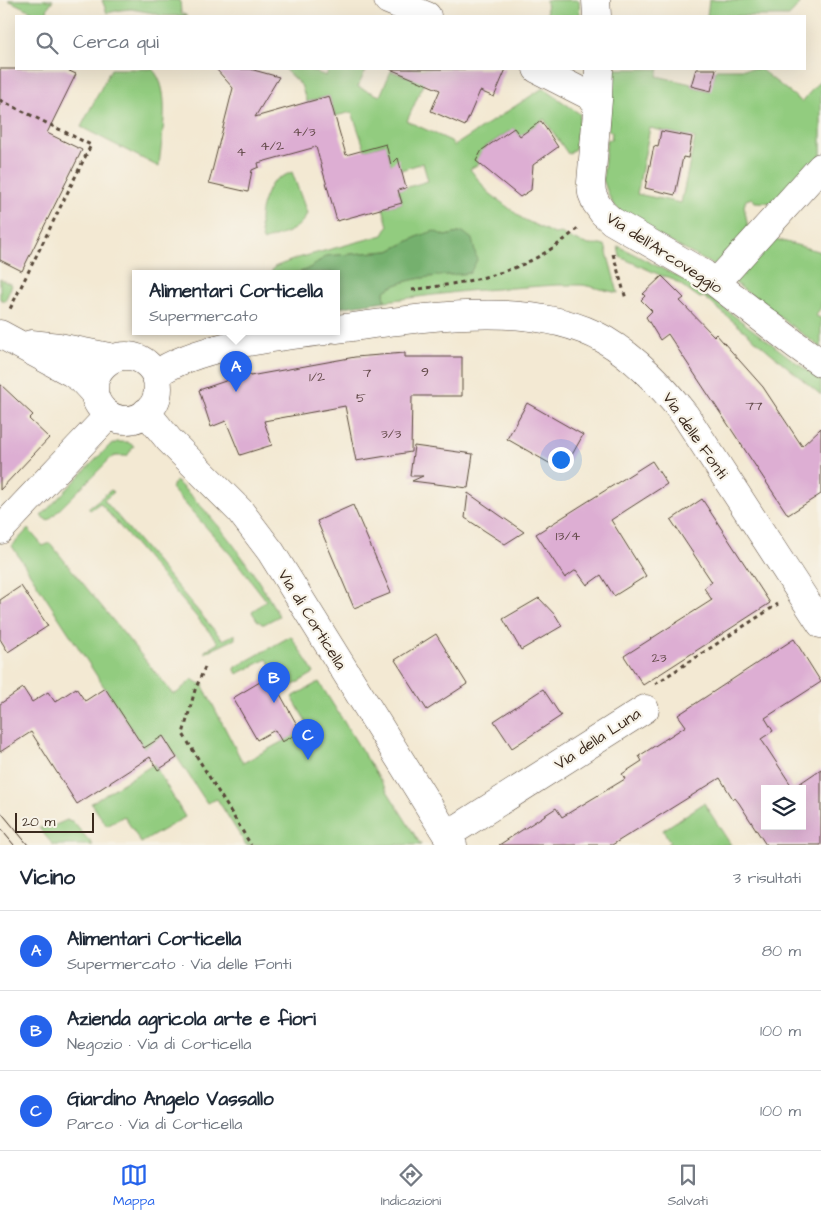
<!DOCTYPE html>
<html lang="it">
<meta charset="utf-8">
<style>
body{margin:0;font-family:"Architects Daughter",sans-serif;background:#f6f6f7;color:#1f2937}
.controls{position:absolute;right:15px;bottom:15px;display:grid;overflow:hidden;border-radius:0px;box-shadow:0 5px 20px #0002}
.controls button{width:45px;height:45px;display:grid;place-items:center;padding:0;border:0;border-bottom:1px solid #e0e1e3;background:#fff;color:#1f2937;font:25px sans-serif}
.scale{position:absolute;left:15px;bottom:12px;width:79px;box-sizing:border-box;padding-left:5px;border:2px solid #3b2a1e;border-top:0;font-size:14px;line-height:18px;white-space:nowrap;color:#3b2a1e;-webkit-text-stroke:4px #f7f3e8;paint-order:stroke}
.you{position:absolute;left:560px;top:459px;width:18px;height:18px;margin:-12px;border:4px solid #fff;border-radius:50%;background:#1a73e8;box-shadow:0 0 0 8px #1a73e833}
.badge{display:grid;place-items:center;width:32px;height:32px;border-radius:50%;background:#2563eb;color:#fff;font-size:16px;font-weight:700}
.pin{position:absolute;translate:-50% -41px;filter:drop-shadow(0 1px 2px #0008)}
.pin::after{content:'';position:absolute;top:26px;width:18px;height:15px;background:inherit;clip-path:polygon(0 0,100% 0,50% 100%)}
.popup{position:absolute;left:132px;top:270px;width:208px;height:65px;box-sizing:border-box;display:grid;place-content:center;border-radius:0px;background:#fff;filter:drop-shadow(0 1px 4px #0005);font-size:16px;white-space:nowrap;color:#747a83}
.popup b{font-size:19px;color:#1f2937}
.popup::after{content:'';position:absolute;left:50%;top:100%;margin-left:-10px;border:10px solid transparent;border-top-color:#fff}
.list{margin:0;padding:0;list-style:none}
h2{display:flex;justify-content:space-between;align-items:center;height:65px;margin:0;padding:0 20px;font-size:21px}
h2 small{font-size:16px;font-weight:400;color:#747a83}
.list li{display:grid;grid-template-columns:32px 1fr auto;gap:15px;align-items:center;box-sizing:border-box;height:80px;padding:0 20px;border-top:1px solid #e0e1e3}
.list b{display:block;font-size:19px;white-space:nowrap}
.list p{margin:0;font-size:16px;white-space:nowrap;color:#747a83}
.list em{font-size:16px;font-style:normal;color:#747a83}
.icon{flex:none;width:28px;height:28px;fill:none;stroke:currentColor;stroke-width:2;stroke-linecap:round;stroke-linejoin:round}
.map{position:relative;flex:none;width:821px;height:845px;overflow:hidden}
.search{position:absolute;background:#fff;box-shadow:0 5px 20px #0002;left:15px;right:15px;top:15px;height:55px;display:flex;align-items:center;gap:12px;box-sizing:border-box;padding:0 18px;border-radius:0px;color:#747a83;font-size:19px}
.sheet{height:305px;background:#fff}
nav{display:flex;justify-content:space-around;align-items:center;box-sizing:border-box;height:70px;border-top:1px solid #e0e1e3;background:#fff;font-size:14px;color:#747a83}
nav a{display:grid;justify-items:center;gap:2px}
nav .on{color:#2563eb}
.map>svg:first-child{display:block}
.green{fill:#92cc7f;stroke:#667b4e;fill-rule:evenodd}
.forest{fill:#75b06e;stroke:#586d46}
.building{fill:#ddaed3;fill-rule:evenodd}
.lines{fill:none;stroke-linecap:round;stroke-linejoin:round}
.minor-casing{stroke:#574739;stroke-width:29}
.path{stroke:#574739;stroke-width:3;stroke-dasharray:4 4;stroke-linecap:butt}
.minor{stroke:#fff;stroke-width:28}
.tram{stroke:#3b2a1e;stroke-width:1}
.labels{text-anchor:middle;stroke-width:4.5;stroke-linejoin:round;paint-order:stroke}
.number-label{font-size:14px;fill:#644b4b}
.street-label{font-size:16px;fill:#3b2a1e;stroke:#f7f3e8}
</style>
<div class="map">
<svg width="821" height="845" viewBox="0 0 821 845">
<rect width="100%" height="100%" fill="#f7f3e8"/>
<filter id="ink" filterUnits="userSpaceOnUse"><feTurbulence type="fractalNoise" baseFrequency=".02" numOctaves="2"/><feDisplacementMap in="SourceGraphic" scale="10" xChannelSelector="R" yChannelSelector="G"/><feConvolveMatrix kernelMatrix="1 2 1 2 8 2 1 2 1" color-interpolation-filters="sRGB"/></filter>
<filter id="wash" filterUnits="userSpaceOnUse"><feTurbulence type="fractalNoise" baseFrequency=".0096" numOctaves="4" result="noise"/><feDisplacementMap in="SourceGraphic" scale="20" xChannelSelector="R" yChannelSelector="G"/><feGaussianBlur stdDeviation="1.12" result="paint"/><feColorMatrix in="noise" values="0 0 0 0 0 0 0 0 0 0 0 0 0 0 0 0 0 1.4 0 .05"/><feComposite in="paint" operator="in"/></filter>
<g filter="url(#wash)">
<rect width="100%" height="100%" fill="#f3e9d3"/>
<!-- green -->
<path class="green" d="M8,0H53L48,7L46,16H41Z
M102,0H180L181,13L187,16H162L153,13L131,9L121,10L107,13Z
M546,0H579L580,16H547Z
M709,0L743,1L744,0H797L800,4L789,16H707Z
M111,69H152C173,89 161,139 159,167L81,127Z
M284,69H307L326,76L329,69H366L358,87L380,96L391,71L405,76L408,69H430L407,121L451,141L454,146L543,88L580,114L575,149L568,154L544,119L520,136L514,128L484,148L479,156L480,163L470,169L488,192L523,219L554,234L561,233L572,239L589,245H605L618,293L583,285H557L466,291L385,301L384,292C402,276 446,276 470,273L463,232L445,236H419L389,251L326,256C308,275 295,273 271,273L274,267L298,258L383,235L388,226L383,208L402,203L398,190L428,181L423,163L401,170L391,165L385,144L365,150L352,112L335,116L329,96L307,102L301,85Z
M610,69H659L657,76L691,84V86L710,91L716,69H760L802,102L821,79V156L778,203L755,202L752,198L746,200L744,206L749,233L723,262L713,265L628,219L613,204L609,196L603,179L607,139L611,140L612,132L608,131ZM650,128L695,138L681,203L637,194Z
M292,172L307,213C300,232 281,234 263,241C258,223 259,211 266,195C268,190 270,185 274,181C280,177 286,175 292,172Z
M772,238L821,252V307L816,316L821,318V348L735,283Z
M618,246L692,284L821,381V395L704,297L700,298L669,277L662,276L620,257Z
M0,279L12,285L5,301L0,299Z
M117,442H127L134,446L127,456H115L111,458L48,521L41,516L103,452L109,446Z
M176,481C218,520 251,565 279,616L264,624H262L257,620L252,612L266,600L231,555L171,488Z
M111,490L114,492L104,500L221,638L223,640L235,634V639L205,653V651L218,643L217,641L100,503L90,510L88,508Z
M28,529L43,546L50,543L173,694L177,693L192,679L198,683L204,684L203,686L243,763L309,727L292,697L319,682L421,845H246L217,799L207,803L163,736L144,748L12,546Z
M291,636L314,673L285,690L267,659L237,674L234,668Z
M154,764L185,817L141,843L124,816L107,826L91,803Z
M704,803L731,845H666L670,842L663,830Z
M67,820L72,821L93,845H53L39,828L51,827Z"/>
<!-- forest -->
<path class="forest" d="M434,231L445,236L463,232L472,239L477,260L470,273C446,276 402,276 384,292L385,301L336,308V273H300C310,267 317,265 325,256L389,251L419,236Z"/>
<g id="blocks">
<!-- building -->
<path class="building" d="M0,69H65L76,74L47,133L82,150L22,271L0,260Z
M216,69H250L279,77L255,117L329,96L346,155L386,144L391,165L398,158L406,188L398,190L402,203L337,221L316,147L258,163L259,167L252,170L248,192L209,183L233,88Z
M390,69H506L494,97L480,91L465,126L431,111L440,90Z
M696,69H716L711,91L691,86Z
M541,121L558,147L533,165L531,190L520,197L476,161L482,150L514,128L520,136Z
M661,131L692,137L688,158L683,157L675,195L645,188L654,146L658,147Z
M662,276L684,298L680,301L714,336L716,334L763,387L802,446L821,428V494L788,515L668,334L660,340L646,317L652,311L641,300L645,296L643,294Z
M405,353V357H462V396H412L411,452L356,461L345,406L264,421L272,445L240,455L226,421L211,427L199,390L249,373L250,376L355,357Z
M0,384L33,415L29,419L49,438L0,490Z
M527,403L583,435L563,471L507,439Z
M414,446L473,454L468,488L412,481L423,476H410Z
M652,461L667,484L611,520L646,576L614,596L601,575L587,585L576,570L565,578L536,534Z
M468,493L498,514L524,532L505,544L465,518Z
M702,499L770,603L643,685L624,656L712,600L704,588L712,582L671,520Z
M353,505L391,593L354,608L317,521Z
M21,586L48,626L8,652L0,639V600Z
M539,598L556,616L562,626L521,650L503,619Z
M436,634L467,684L427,710L395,660Z
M794,639L821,682L765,718L773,731L761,739L793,788L821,769V845H766L739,803L735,798L733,799L720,778L612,845H499L556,808L562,817L625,779L622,774L642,761L639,756L686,726L678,715ZM765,789H802V826H765Z
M270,676L301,732L282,742L275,730L257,740L233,698Z
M23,688L32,702L48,692L55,702L76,688L85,701L105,688L144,748L163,736L177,758L158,770L150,757L77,804L31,732L0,752V704Z
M543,689L561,716L512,748L494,721Z"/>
</g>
</g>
<g filter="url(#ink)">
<use href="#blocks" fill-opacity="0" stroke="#574739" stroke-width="1"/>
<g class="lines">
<!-- minor casing -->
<g class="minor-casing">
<path id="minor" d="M388,0L427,16
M596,0L597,16
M537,69L598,100
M599,69L598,100L591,183L592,193L596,203L603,213L612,221L704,274L796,345L821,363
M716,283L821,167
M336,329C417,319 531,297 605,340C637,359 662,386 685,415L821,624
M0,334L72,373L81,379L94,393
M31,344L59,347L114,358
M94 388a32 32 0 1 1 64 0a32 32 0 1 1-64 0Z
M155,375C195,346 275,337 324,331
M146,412L169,440L240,511L271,552L453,845
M0,530L109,415
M447,835L645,709"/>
</g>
<!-- path -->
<path class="path" d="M0,100L91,145L10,309
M613,254L626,299
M412,290C476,281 531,273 580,226
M205,667L195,690L183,734L251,845
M655,684L778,604"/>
<!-- minor -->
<use href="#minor" class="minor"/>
<!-- tram -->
<path class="tram" d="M0,811L28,845
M0,828L14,845"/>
</g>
</g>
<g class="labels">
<!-- number labels -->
<g class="number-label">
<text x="304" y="136">4/3</text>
<text x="272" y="150">4/2</text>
<text x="241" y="156">4</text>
<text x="425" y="376">9</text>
<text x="367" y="377">7</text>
<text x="317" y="381">1/2</text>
<text x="361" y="402">5</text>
<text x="754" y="410">77</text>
<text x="391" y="438">3/3</text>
<text x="568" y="540">13/4</text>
<text x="659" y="662">23</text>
</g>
<!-- street labels -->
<g class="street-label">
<text transform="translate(665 252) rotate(33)" y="6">Via dell'Arcoveggio</text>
<text transform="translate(696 435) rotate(55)" y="6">Via delle Fonti</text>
<text transform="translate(313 619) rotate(58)" y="6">Via di Corticella</text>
<text transform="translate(597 738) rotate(-33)" y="6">Via della Luna</text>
</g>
</g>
</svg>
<div class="controls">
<button><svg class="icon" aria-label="layers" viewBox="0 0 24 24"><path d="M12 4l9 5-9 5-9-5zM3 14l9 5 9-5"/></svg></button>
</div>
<div class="scale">20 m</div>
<div class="you"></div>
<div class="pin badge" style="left:236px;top:392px">A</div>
<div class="popup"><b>Alimentari Corticella</b>Supermercato</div>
<div class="pin badge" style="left:274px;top:703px">B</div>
<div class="pin badge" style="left:308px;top:760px">C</div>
<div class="search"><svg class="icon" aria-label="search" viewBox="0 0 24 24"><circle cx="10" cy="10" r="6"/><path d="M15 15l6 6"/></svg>Cerca qui</div>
</div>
<section class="sheet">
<h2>Vicino<small>3 risultati</small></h2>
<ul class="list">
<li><span class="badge">A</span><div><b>Alimentari Corticella</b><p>Supermercato · Via delle Fonti</p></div><em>80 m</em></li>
<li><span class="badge">B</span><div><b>Azienda agricola arte e fiori</b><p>Negozio · Via di Corticella</p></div><em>100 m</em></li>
<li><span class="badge">C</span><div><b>Giardino Angelo Vassallo</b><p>Parco · Via di Corticella</p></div><em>100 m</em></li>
</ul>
</section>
<nav>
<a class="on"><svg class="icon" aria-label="map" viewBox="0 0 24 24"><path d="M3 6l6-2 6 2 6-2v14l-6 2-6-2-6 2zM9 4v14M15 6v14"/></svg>Mappa</a>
<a><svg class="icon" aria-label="directions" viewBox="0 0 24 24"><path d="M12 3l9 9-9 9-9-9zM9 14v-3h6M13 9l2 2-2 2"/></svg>Indicazioni</a>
<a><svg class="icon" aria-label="saved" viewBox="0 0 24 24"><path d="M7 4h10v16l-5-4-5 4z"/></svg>Salvati</a>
</nav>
